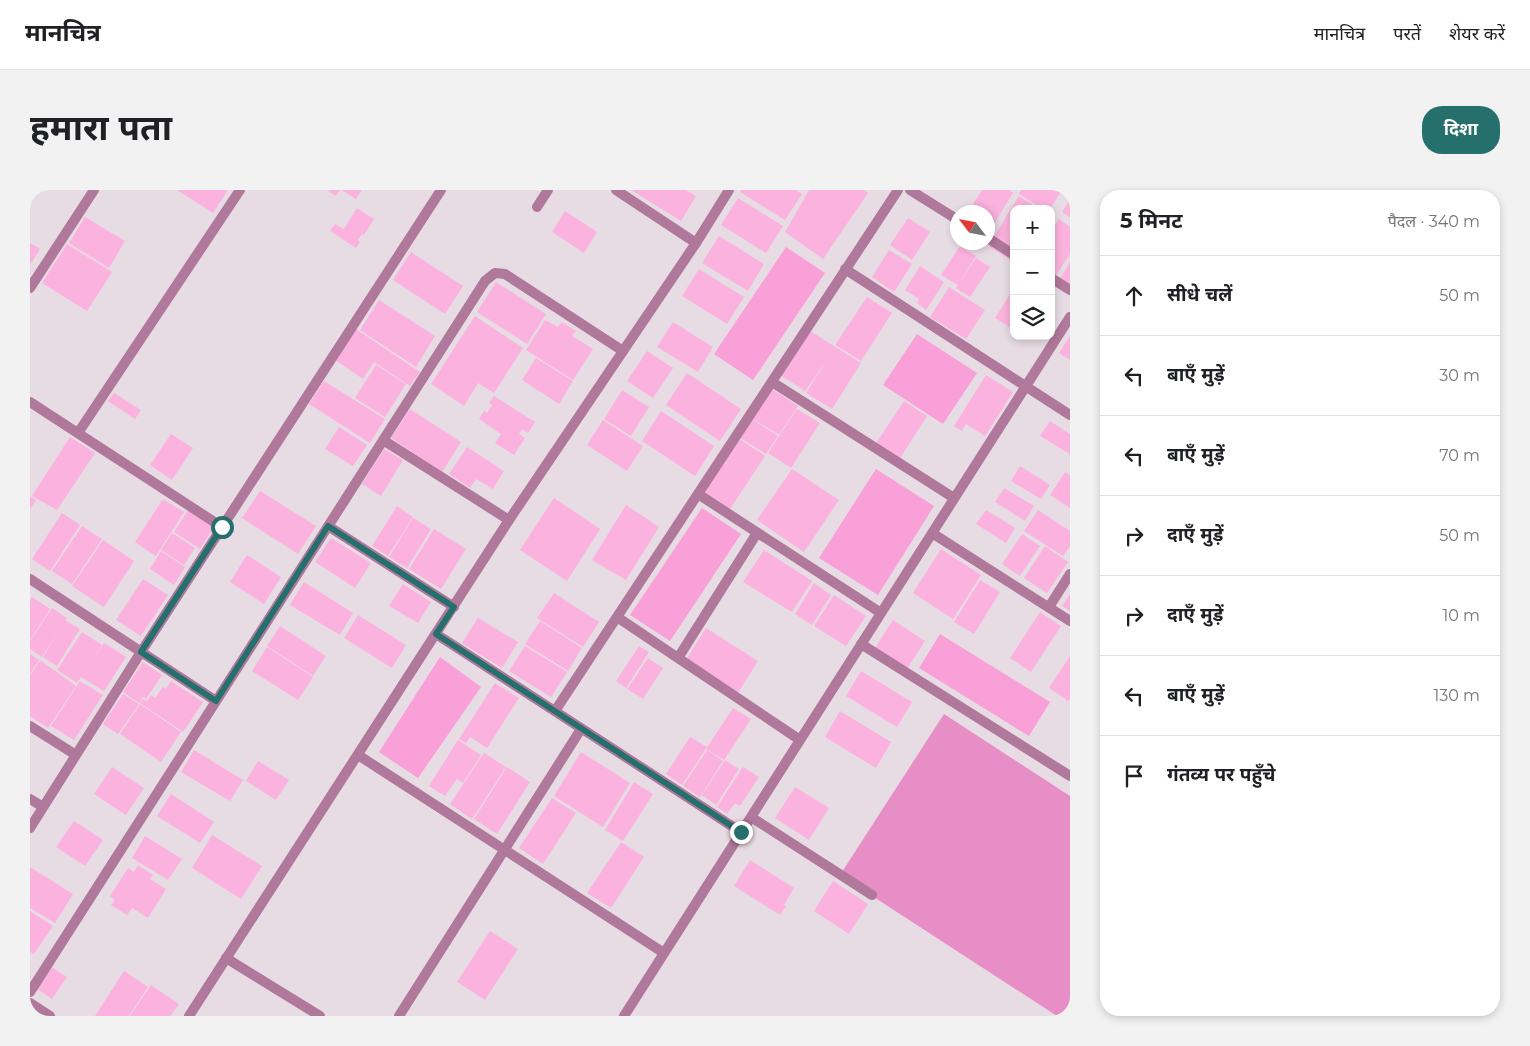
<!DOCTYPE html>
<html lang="hi">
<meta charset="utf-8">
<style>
body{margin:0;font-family:Montserrat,"Noto Sans Devanagari",sans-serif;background:#f2f2f2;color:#202124}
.controls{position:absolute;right:15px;top:15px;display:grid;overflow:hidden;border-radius:10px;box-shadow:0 2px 8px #0003}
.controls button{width:45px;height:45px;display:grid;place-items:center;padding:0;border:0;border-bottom:1px solid #e0e0e0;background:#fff;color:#202124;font:25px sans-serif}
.compass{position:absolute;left:920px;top:15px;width:45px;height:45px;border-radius:50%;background:#fff;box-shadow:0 2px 8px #0003;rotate:302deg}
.stop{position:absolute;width:15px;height:15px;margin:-11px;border:4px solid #25706d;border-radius:50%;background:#fff}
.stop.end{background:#25706d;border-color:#fff;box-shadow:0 1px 5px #0008}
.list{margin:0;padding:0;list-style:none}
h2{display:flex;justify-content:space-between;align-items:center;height:65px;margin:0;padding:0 20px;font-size:21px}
h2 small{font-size:16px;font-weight:400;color:#757577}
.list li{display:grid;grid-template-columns:32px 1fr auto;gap:15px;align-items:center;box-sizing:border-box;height:80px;padding:0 20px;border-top:1px solid #e0e0e0}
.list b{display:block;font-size:19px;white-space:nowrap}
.list em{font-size:16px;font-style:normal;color:#757577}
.icon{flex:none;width:28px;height:28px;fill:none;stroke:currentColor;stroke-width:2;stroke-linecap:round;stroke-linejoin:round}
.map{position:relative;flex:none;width:1040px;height:826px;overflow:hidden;border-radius:20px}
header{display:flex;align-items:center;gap:30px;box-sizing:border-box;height:70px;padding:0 25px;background:#fff;border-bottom:1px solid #e0e0e0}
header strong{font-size:24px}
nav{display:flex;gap:28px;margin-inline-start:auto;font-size:18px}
.intro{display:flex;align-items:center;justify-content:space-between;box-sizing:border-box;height:120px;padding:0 30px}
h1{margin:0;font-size:35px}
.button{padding:12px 22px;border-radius:20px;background:#25706d;color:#fff;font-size:18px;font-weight:700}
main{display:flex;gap:30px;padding:0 30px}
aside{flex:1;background:#fff;border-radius:20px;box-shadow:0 2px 8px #0003}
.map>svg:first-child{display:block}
.green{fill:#f8a0d7}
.forest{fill:#e68ec5}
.building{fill:#fbb2de}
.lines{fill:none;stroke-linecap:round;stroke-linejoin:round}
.minor{stroke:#b0789b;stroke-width:10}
.tertiary{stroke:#b0789b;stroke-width:10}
.route{stroke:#25706d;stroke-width:6}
</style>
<header>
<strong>मानचित्र</strong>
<nav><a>मानचित्र</a><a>परतें</a><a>शेयर करें</a></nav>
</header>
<div class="intro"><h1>हमारा पता</h1><a class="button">दिशा</a></div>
<main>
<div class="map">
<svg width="1040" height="826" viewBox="0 0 1040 826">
<rect width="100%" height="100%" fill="#e7dce3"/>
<!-- green -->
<path class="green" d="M756,57L795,83L723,190L684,164Z
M887,144L947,183L913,234L853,195Z
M846,279L904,316L848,405L789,368Z
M672,318L711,344L640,451L600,425Z
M910,444L1020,512L999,546L889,478Z
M410,467L451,497L388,588L349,562Z"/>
<!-- forest -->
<path class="forest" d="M914,524L1040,606V826H1027L810,685Z"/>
<!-- building -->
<path class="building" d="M147,0H198L183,23Z
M299,0H310L306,6L298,1Z
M312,0H332L326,9Z
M601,0H656L666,6L651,31Z
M711,0H766L772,4L755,30L710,2Z
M779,0H834L838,3L793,69L755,42Z
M952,0H979L983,3L958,44V22H938Z
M991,0H1032L1020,19H1013L989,4Z
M989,6L1009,19H984V68L982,71L958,56Z
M708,8L753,36L736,63L691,35Z
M1040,10V27L1032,22Z
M327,18L344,29L334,45L332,44L328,50L330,52L326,58L300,41L305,34L314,39Z
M535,21L567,42L554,63L522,42Z
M55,27L95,51L79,78L39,53Z
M878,28L900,42L882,70L860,55Z
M1029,29L1040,37V64L1021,93V41Z
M689,46L734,74L718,101L672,73Z
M0,53L10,59L0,75Z
M37,54L82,82L57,121L12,93Z
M930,56L946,66L928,95L911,85Z
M859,60L882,74L864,102L842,87Z
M381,62L433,96L415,124L363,90Z
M946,68L960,77L940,107L926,98Z
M1040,72V100L1028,92Z
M890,76L914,92L896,120L887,113L889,109L875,100Z
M669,79L714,107L697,134L652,106Z
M466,92L516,124L497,154L447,122Z
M919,97L955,120L936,149L900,127Z
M984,98V140L965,128Z
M837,107L862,123L831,171L805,155Z
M349,110L405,146L386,177L330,140Z
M445,126L493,158L464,203L448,193L434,216L401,194Z
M515,130L528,137L532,132L546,141L542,146L563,159L543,190L496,160Z
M643,132L683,157L668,182L627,157Z
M326,139L390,182L380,196L344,172L333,189L305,170Z
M780,141L831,173L802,219L776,203L796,171L775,201L750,185Z
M1040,146V170L1029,163Z
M617,161L643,178L623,208L597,191Z
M506,168L543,191L529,214L492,190Z
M346,175L376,194L355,227L325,208Z
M657,183L711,219L690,251L636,215Z
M956,185L983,202L955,246L936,234L932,241L924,236Z
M294,191L355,229L340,253L279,214Z
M742,199L768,216L749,245L723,229Z
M592,200L619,217L601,246L574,229Z
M84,203L111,220L105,229L78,211Z
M464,206L505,232L498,243L492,239L489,244L495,248L484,265L465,253L471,244L449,229L454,221L457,223L462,215L459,213Z
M874,211L897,226L869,270L845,255Z
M380,219L431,252L412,282L361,248Z
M767,219L790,233L761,278L738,263Z
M631,221L684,256L665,286L612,251Z
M722,229L748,246L736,264L710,248Z
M573,230L613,256L597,281L557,255Z
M1020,231L1040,244V264L1010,246Z
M309,237L337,255L323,276L295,259Z
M141,244L163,258L142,290L120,275Z
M40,247L65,263L27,320L2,306Z
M708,248L735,266L700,319L672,302L691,270L701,277L694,271Z
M437,257L474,281L463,299L446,289L440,298L419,284Z
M354,259L373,270L351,306L332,294Z
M990,276L1020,295L1011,309L981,291Z
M762,279L809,310L774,362L727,330Z
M1035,282L1040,285V318L1020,305Z
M974,298L1004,316L995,331L965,312Z
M230,301L286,336L268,364L212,328Z
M0,306L6,310L0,319Z
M524,308L570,339L537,391L490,360Z
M133,309L154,322L126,366L105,352Z
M596,315L629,337L596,390L562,370Z
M367,316L383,327L358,366L342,356Z
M158,320L184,337L170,359L144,342Z
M956,320L985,338L976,353L946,334Z
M1008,320L1040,341V356L1033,366L994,341Z
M32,323L50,335L20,381L2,369Z
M383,328L401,339L377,378L359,367Z
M52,336L72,349L42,394L22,381Z
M404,339L436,359L411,399L379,379Z
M142,343L165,358L154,375L131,360Z
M992,344L1010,356L990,386L972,374Z
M301,348L341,373L325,398L285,372Z
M73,350L104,371L74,417L42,396Z
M1015,356L1038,372L1017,403L994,388Z
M911,359L951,385L923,429L883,403Z
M734,360L782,391L762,422L713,392Z
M131,361L155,377L144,395L120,379Z
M217,365L251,387L234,414L200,392Z
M113,389L138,405L111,446L86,430Z
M950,390L970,402L944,444L924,432Z
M274,392L323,423L310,445L260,415Z
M784,393L801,405L782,435L765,424Z
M373,394L401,412L388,433L359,416Z
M524,403L569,432L553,457L507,428Z
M1040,404V421L1032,416Z
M804,405L836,426L816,456L784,436Z
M2,407L20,419L0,450V411Z
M22,418L37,428L35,430L50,439L27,476L13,467L30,439L12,467L0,459V451Z
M1010,422L1031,436L1001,482L980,468Z
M328,425L376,455L362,478L314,448Z
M448,428L488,452L472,478L432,453Z
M863,430L895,451L877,479L845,458Z
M510,431L552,458L538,481L495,454Z
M250,436L296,466L283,486L237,456Z
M676,438L728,471L708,503L656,470Z
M52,442L72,455L60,474L74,453L96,467L74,501L51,487L47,493L27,480Z
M495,456L537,482L521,507L479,481Z
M609,456L619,462L596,498L586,491Z
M237,457L283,487L268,510L222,481Z
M0,464L9,470L0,484Z
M1040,466V509L1038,511L1019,498Z
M618,468L633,478L613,509L597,499Z
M10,470L46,496L18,538L0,526V486Z
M113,472L132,485L116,509L113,507L109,513L93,502Z
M831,481L882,512L867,537L816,506Z
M50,491L73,505L44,550L21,536Z
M141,491L173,512L153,542L110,513L113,509L117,511L121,505L125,508L133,497L136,499Z
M465,493L489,508L457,558L440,547L436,553L429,549Z
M93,504L109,514L88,544L73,534Z
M110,514L151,542L131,572L90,544Z
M703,518L721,529L694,570L676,559Z
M810,521L861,552L846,578L795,547Z
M660,547L677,557L652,595L636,584Z
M428,550L451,565L433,593L427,589L415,606L399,596Z
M164,560L213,590L200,611L151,582Z
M677,560L693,571L670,607L653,596Z
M551,562L600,593L573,637L524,606Z
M454,563L476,577L442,629L420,614Z
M695,570L709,579L686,615L672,605Z
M228,571L259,590L246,610L216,591Z
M82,577L114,598L96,625L64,604Z
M477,577L500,592L467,644L444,629Z
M713,577L729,587L710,616L705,613L697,624L687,617Z
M604,592L623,604L593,651L575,640Z
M765,597L799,618L779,650L745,628Z
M141,604L184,632L170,653L127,626Z
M522,608L546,623L513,674L489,658Z
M44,631L73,650L55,676L26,657Z
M182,645L232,676L211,709L162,678Z
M115,646L152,669L138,690L102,668Z
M591,652L614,667L581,718L557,703Z
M720,670L764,698L754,715L756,716L750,725L704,696Z
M108,675L123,685L120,689L136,699L118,728L102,718L97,725L81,715L85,710L80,706L98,678L104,682Z
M0,677L43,704L25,733L0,718Z
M803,691L838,714L819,744L784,721Z
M0,721L23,736L4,764L0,762Z
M460,741L488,759L455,810L427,792Z
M20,776L37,787L22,809L6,798Z
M94,781L118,797L99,826H65Z
M121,795L149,814L140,826H100Z"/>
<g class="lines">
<!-- minor -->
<path class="minor" d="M586,0L666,53
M880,0L928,30
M507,17L518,0
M958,48L984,65
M815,79L1040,225
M1021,88L1040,100
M0,98L64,0
M742,192L924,308
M0,212L192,337
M48,243L210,0
M353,250L479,330
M668,304L851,423
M298,336L424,417
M902,343L1040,431
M0,389L186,511
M1019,417L1040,384
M587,427L770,550
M406,444L711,642
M831,454L1040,586
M648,468L727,343
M525,521L868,0
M0,536L46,565
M328,565L634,763
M0,609L13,617
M721,627L842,705
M0,638L111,462L411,0
M196,768L290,826
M0,802L455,91L465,83L475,84L593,161
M369,826L551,539
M594,826L1040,127"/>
<!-- tertiary -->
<path class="tertiary" d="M0,813L20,826
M159,826L479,330L666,53L699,0"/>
</g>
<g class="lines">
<!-- route -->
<path class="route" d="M192,337L111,462L186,511L298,336L424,417L406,444L711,642"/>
</g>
</svg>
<div class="controls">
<button>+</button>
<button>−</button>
<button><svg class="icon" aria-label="layers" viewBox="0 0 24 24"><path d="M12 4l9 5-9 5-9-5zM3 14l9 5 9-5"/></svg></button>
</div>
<svg class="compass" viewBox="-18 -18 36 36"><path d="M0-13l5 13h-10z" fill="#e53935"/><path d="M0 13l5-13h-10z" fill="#757577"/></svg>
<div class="stop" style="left:192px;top:337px"></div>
<div class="stop end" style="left:711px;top:642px"></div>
</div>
<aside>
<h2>5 मिनट<small>पैदल · 340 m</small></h2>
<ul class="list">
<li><svg class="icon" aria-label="ahead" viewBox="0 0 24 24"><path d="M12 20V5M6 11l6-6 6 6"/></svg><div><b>सीधे चलें</b></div><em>50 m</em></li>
<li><svg class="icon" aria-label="left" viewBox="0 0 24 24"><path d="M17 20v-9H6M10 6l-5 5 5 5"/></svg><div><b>बाएँ मुड़ें</b></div><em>30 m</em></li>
<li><svg class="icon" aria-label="left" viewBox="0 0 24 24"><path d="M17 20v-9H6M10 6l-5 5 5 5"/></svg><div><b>बाएँ मुड़ें</b></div><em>70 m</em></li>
<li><svg class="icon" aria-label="right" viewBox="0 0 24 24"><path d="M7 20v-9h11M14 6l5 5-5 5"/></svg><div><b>दाएँ मुड़ें</b></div><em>50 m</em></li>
<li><svg class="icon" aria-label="right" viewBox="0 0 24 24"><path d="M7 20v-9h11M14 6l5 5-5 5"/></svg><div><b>दाएँ मुड़ें</b></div><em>10 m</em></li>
<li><svg class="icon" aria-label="left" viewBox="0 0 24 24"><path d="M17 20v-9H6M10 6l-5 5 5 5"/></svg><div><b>बाएँ मुड़ें</b></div><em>130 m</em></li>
<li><svg class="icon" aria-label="arrive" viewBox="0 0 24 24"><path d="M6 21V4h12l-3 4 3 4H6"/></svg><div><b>गंतव्य पर पहुँचे</b></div></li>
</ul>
</aside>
</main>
